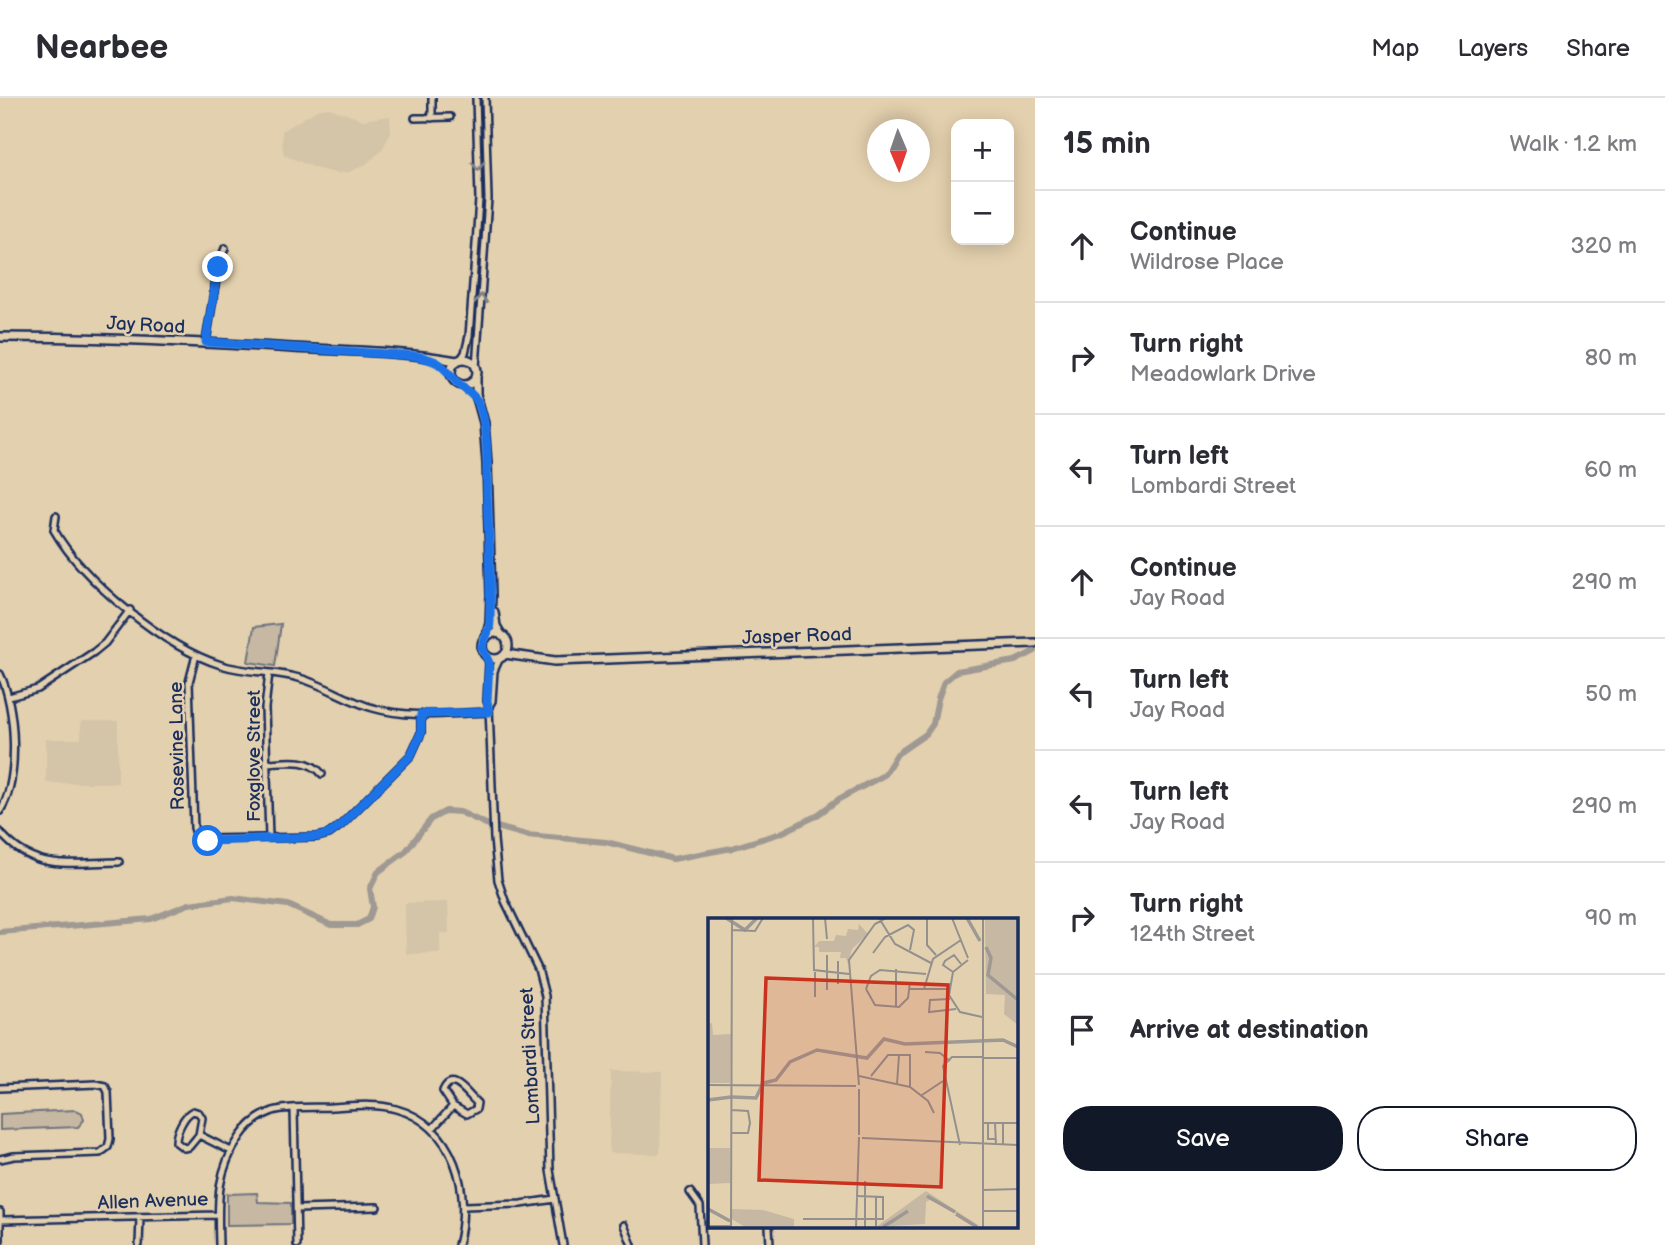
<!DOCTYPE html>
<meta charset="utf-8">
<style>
body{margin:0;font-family:"Balsamiq Sans",sans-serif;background:#f2f2f3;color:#2b2b33}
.controls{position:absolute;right:21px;top:21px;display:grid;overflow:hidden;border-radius:14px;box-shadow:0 4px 18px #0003}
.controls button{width:63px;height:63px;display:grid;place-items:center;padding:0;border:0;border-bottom:2px solid #e1e1e2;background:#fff;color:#2b2b33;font:35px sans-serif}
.compass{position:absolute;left:867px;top:21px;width:63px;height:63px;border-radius:50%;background:#fff;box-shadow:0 4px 18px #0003;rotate:178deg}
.stop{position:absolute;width:21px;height:21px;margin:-16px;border:5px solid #1a73e8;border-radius:50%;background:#fff}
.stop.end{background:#1a73e8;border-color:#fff;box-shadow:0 2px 7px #0008}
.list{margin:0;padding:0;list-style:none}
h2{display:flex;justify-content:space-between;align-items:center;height:91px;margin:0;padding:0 28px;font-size:30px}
h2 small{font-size:23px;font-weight:400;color:#7c7c81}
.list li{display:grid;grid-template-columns:46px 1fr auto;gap:21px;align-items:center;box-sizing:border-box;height:112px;padding:0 28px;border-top:2px solid #e1e1e2}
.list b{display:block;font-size:26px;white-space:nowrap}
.list p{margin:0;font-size:23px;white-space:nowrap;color:#7c7c81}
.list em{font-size:23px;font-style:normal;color:#7c7c81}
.actions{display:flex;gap:14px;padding:21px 28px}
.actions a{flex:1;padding:16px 0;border:2px solid #111827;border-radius:28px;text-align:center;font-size:24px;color:#111827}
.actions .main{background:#111827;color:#fff}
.icon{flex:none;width:38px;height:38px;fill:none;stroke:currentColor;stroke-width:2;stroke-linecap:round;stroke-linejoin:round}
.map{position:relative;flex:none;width:1035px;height:1147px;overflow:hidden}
header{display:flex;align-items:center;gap:42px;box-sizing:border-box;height:98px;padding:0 35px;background:#fff;border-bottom:2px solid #e1e1e2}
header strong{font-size:33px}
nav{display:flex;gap:38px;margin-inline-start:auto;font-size:24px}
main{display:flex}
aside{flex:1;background:#fff}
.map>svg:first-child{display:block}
.built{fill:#d4c4a8}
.green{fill:#c6b8a2;stroke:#707480;stroke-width:2}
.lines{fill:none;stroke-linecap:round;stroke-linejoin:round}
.canal{stroke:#9f9993;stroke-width:6}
.street-casing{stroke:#1b2f5e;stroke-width:10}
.secondary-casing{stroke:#1b2f5e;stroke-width:12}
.street{stroke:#e3d0ae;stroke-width:5}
.secondary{stroke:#e3d0ae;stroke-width:7}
.oneway{stroke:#7f8086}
.route{stroke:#1a73e8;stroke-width:9}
.labels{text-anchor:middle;stroke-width:5;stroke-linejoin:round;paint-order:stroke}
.street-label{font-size:19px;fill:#1b2f5e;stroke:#e3d0ae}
.inset-river{fill:none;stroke:#9f9993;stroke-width:3.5}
.inset-road{fill:none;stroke:#93908e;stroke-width:2}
.view{fill:#c8321e;fill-opacity:0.15;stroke:#c8321e;stroke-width:3.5}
.inset-edge{fill:none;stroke:#1b2f5e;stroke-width:3.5}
</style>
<header>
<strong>Nearbee</strong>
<nav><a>Map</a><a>Layers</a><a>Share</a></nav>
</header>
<main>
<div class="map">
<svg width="1035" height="1147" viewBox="0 0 1035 1147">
<rect width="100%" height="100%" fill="#e3d0ae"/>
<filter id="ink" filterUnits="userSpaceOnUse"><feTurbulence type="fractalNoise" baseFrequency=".0143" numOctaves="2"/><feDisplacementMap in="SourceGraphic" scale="14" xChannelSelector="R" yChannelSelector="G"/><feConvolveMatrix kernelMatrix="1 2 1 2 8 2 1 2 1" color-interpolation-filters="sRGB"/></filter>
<g filter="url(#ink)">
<!-- built -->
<path class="built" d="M329,10L363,22L390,18L391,35L381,53L365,67L349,74L336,75L318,71L284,57L282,45V33L317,12Z
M81,623H118V685H46V641H81Z
M448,804L449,835H440V855L406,856L405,805Z
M611,973L662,974L660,1056L609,1055Z"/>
<!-- green -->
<path class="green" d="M281,526L275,568L248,564L254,529Z
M76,1012L82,1015L84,1022L78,1029L0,1032V1016Z
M257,1095L258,1104L291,1105V1126L227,1127V1096Z"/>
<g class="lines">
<!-- canal -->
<path class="canal" d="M0,834L151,821L189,806L233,800L288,807L331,827H357L369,821L373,809L370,791L378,774L405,754L431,721L446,713L460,714L486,726L526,737L606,744L673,761L732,750L781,735L816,718L839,701L884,677L897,656L926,636L933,626L938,601L944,584L957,573L1015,563L1035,553"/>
<!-- street casing -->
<g class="street-casing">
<path id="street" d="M432,0V20
M415,20L450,19
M206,244L218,169L225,150
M460,262L465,255L469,238L476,146L479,101L476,0
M476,269L488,101L485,0
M56,418L54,432C84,484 164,549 221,567C246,575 274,573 299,580C325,587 348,603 373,610C410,621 451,615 489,614
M196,557L189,584L194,730L197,739L202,741L317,739L329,736L341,727L411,657L421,635V616
M487,558L489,565L487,603L489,608L494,741L498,782L505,803L538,871L545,898L550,1072L563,1147
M0,576C16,608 20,682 0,713
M9,599L38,591L94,554L105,545L130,512
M489,608L492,603L494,573L500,560
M267,665C286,664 308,659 322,676
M0,734C34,775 71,764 119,764
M269,740L265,610L269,575
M0,990L96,986L105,988L108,994L110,1041L108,1049L100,1055L14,1058L0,1061
M294,1011L297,1147
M432,1031L453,1008L467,1016L476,1011L477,1005C467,996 452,972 443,993L453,1008
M199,1037L189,1049L184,1050L176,1044C176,1034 184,1017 193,1013L199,1015L202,1020L199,1037L231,1053
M690,1094L700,1108L702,1147
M465,1108L521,1106L555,1101
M296,1111L377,1109
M0,1114V1142
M1,1122L218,1117
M624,1127L632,1147
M769,1128L770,1147
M139,1147L140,1119
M219,1147C218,1105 215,1076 240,1039C248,1027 259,1018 273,1013C291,1008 313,1010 332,1009C353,1008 375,1005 396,1011C455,1027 472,1094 458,1147"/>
</g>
<!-- secondary casing -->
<g class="secondary-casing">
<path id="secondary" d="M0,239C98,239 195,244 293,250C347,253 403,253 457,263
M451 274a13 13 0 1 1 26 0a13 13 0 1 1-26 0Z
M476,279V296L484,325L487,365L491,497L490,525L486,540
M494,514L496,528L502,538
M482 548a13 13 0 1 1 26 0a13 13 0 1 1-26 0Z
M505,556L555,563L1035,545"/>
</g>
<!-- street -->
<use href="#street" class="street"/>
<!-- secondary -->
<use href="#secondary" class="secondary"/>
</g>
<!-- one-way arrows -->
<defs><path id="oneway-chevron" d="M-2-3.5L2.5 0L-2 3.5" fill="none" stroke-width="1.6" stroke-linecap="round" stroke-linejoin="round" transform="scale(1.75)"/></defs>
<g class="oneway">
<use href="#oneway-chevron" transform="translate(478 68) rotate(88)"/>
<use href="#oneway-chevron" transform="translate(481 201) rotate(-87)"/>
</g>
</g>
<g class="lines" filter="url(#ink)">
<!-- route -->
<path class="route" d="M208,743L317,739L329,736L341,727L411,657L421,635V616L489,614L487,603L489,565L482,549C484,540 490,534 490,524C491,481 489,438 487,395C487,369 489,327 478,304C472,294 462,291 455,282C440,265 439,263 416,258L206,244L218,169"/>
</g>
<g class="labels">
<!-- street labels -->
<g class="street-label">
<text transform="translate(146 226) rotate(3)" y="7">Jay Road</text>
<text transform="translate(797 537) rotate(-2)" y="7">Jasper Road</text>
<text transform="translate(176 648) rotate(-91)" y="7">Rosevine Lane</text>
<text transform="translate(253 658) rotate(-90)" y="7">Foxglove Street</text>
<text transform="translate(529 958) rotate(-93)" y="7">Lombardi Street</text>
<text transform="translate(153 1102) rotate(-2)" y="7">Allen Avenue</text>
</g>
</g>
<!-- overview -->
<g transform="translate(708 820)">
<rect width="310" height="310" fill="#e3d0ae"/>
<path d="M277,0H310V107L296,96L297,77L278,76ZM151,6L160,16L144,31L140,46L138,40H132L133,34H111V29H106L111,23H126L128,17L138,18L140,11L150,12ZM4,105L5,117L23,116L22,165H0V106ZM0,230H22V265L0,266ZM218,273L273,309L222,282L218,284L217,306L168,309ZM22,291L55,292L86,301V309H37L22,300Z" fill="#c6b8a2"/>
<path class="inset-river" d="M18,0L37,12L49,0M259,0L272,23M278,29L283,40L280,57L310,82M24,179L48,180L55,165L68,162L82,144L109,132L159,140L176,121L197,126L295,122L310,129M0,182L23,179M219,278L247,294M0,291L22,303M248,296L269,309M175,309L200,293"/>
<path class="inset-road" d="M105,0L106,52L141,56M117,0L119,21M171,0L187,26L223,45M219,0V27L228,37M244,0L260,40M24,12L47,13L55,0M165,35L177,19L200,7L206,12L202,32M260,42L245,54L241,77L252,94L274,99M245,54L235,47L237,43L246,37L253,46M130,66V43M158,71L167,87L191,89L200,80L202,64M158,71L163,58L172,52L218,56M202,71H240M216,71L225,41L253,22M119,72V37M107,79V54M242,81L222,82L221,94L248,91M188,89V51M217,134L232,135L242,143M275,140H310M151,158L202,169L220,183L226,195M163,158L180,137H202V169M189,166L191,137M0,167L148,168M151,167L141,42L167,6L178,0M151,171V217M214,177L235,163M24,192L40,193L42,205L40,215H24M275,205H310M287,205L288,227M280,206V221H287M154,220L310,227M252,227L235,148L244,139H275M295,227V205M275,266V0M275,272L310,271M168,278V308M275,293H310M95,301H175V279L148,278M0,308H22M23,309L24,0M148,309L151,219M157,309V263M275,309V264"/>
<path class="view" d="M58,60L240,67L233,269L51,262Z"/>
<rect width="310" height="310" class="inset-edge"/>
</g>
</svg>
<div class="controls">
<button>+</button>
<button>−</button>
</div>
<svg class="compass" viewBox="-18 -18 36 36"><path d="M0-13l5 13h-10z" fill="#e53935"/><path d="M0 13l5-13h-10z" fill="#7c7c81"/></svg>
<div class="stop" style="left:208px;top:743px"></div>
<div class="stop end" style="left:218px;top:169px"></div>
</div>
<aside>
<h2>15 min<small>Walk · 1.2 km</small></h2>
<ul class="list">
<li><svg class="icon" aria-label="ahead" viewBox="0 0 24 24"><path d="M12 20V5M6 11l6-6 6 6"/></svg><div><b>Continue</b><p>Wildrose Place</p></div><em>320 m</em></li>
<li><svg class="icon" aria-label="right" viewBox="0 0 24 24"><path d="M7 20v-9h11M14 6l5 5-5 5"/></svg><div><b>Turn right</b><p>Meadowlark Drive</p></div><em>80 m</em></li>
<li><svg class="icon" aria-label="left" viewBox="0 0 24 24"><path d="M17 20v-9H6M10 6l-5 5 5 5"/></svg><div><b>Turn left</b><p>Lombardi Street</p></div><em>60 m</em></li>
<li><svg class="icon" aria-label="ahead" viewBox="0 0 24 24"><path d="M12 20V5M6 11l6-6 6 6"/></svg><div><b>Continue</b><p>Jay Road</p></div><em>290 m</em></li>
<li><svg class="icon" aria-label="left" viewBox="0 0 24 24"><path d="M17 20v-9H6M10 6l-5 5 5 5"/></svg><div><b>Turn left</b><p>Jay Road</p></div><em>50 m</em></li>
<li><svg class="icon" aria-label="left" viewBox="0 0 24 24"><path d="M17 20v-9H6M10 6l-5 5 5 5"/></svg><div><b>Turn left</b><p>Jay Road</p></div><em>290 m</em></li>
<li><svg class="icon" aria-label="right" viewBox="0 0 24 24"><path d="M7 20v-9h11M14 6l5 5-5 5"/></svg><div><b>Turn right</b><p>124th Street</p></div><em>90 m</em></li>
<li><svg class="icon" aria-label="arrive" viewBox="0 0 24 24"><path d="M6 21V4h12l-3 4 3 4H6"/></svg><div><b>Arrive at destination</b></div></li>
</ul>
<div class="actions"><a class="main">Save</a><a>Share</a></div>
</aside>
</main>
